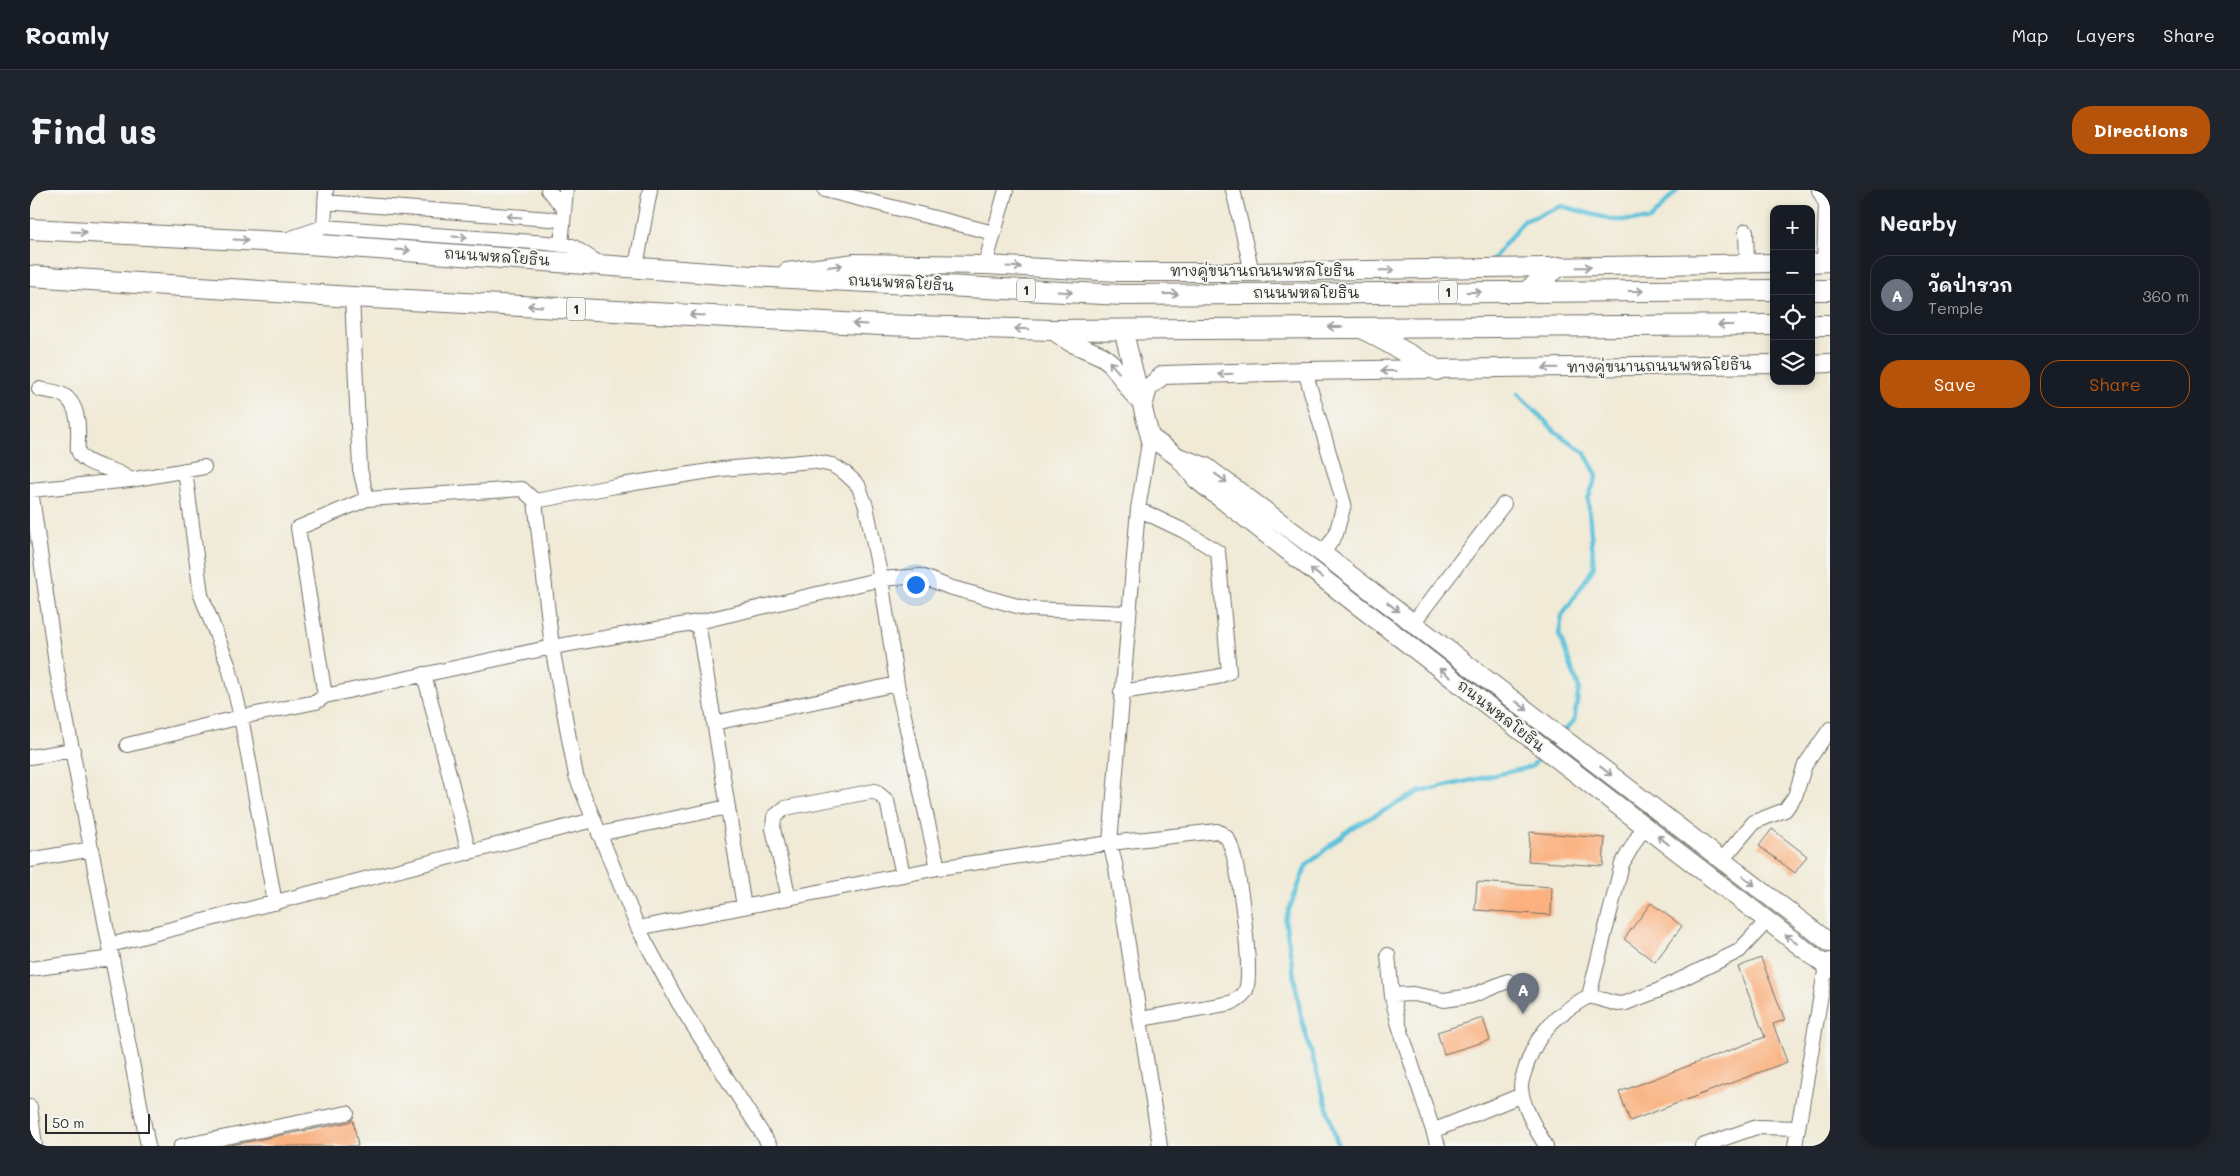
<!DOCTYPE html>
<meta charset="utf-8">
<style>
body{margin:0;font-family:Mali,"Playpen Sans Thai",sans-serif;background:#20242c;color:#f1f3f6}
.controls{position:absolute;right:15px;top:15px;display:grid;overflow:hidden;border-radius:10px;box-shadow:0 2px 8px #0003}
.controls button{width:45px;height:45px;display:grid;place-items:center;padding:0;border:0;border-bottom:1px solid #363941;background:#171b24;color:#f1f3f6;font:25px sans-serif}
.scale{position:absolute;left:15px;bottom:12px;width:105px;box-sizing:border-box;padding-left:5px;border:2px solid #2b2b2b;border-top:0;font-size:14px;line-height:18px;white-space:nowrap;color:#2b2b2b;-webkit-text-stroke:4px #f6f6f2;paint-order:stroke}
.you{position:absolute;left:885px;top:394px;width:18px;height:18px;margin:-12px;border:4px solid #fff;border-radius:50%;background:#1a73e8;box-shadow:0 0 0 8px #1a73e833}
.badge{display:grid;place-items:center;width:32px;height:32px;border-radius:50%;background:#b45309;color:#fff;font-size:16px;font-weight:700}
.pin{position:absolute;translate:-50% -41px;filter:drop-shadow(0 1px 2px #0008)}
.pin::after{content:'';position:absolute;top:26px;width:18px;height:15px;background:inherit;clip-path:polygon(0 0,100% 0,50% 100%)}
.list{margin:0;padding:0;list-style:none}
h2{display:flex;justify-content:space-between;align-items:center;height:65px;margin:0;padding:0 20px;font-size:21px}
h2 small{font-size:16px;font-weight:400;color:#9ea1a6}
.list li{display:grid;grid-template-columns:32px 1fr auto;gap:15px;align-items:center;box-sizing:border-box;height:80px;margin:0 10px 10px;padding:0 10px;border:1px solid #363941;border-radius:20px}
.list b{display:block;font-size:19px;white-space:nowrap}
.list p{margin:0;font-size:16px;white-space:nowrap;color:#9ea1a6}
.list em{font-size:16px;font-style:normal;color:#9ea1a6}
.actions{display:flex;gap:10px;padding:15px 20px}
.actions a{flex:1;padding:11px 0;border:1px solid #b45309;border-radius:20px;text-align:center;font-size:18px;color:#b45309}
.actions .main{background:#b45309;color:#fff}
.icon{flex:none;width:28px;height:28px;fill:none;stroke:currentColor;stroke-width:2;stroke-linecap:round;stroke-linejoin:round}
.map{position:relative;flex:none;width:1800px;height:956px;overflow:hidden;border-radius:20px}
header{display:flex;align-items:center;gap:30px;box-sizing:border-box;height:70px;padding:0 25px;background:#171b24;border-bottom:1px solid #363941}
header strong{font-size:24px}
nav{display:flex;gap:28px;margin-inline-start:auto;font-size:18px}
.intro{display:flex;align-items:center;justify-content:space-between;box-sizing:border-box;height:120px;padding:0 30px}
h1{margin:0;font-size:35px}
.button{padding:12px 22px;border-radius:20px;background:#b45309;color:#fff;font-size:18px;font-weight:700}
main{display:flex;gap:30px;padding:0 30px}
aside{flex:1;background:#171b24;border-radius:20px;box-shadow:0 2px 8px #0003}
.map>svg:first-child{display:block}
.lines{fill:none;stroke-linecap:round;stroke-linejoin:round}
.stream{stroke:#5cc1da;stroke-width:4.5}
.building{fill:#fab17f}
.minor-casing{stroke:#706e67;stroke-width:16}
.major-casing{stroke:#706e67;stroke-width:20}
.highway-casing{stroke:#706e67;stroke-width:22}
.minor{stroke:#fff;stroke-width:14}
.major{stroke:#fff;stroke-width:18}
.highway{stroke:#fff;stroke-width:20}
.oneway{stroke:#a0a0a0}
.labels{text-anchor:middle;stroke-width:4;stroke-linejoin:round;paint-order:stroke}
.shield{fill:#f6f6f2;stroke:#686867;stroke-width:1}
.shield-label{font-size:14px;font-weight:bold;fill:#2b2b2b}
.street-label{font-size:15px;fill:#2b2b2b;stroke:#f6f6f2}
</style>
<header>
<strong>Roamly</strong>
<nav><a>Map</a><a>Layers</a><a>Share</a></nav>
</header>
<div class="intro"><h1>Find us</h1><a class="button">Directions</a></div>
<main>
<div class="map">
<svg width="1800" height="956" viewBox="0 0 1800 956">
<rect width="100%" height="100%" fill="#f6f6f2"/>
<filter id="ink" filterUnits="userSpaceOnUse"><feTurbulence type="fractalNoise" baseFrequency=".02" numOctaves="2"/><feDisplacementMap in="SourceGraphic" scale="10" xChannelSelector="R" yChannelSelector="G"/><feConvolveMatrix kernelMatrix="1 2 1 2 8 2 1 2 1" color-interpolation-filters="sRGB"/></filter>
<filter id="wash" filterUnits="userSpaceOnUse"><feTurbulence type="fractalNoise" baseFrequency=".0096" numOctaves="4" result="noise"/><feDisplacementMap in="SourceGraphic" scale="20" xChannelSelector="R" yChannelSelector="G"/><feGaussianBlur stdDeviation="1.12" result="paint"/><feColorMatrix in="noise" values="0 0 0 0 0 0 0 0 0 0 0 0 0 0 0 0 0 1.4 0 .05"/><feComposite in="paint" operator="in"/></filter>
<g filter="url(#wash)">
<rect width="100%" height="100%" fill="#f0ead6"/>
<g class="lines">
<!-- stream -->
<path class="stream" d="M1462,70L1494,31L1532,16L1583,30H1620L1647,0
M1488,204L1526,242L1554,262L1567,285L1558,309L1564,377L1532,426L1529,444L1549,498L1544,531L1533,542
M1308,956L1271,827L1255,730L1276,676L1321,638L1389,602L1501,577L1514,563"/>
</g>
<g id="blocks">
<!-- building -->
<path class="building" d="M1742,639L1777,666L1765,683L1729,656Z
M1500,642L1575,648L1573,676L1498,671Z
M1447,692L1522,697L1521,725L1445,720Z
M1621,713L1652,736L1625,772L1594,749Z
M1731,768L1755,830L1743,834L1757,872L1600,931L1589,902L1735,847L1708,777Z
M1453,828L1460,850L1414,864L1407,842Z
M323,930L328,956H196L319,932Z"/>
</g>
</g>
<g filter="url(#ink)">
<use href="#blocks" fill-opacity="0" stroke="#706e67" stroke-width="1"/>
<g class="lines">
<!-- minor casing -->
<g class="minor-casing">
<path id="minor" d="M518,0L534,18
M795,0L964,43
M1203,0L1222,82
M1789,0L1796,14
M295,12L533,30
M294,37L296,0
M1716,41L1717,74
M258,49L294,37L517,53L542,56L570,74
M531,55L536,0
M1794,72L1796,14L1800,11
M955,75L976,0
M606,77L620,0
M322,107L330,279L337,309
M1275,181L1314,314L1306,344L1293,364
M9,199C16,201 24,201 31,204C47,211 49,233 48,248C48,255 46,261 52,267C65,279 85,277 100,290
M1120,247L1108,319L1080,653L1086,678L1130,956
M155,280L171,405L199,477L211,527L245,713
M505,311L586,296L692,279L782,271L802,275L815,283L828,295L836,316L851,389L867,494L908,678
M668,432L714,717
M1383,433L1474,314
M394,484L439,663
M1091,502L1187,487L1199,482L1188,362L1154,341L1108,319
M295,506L268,338L337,309L492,299L505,311L522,457L546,586L608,738L648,812L740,956
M684,533L867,494
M97,555L211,527L286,512L295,506L522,457L668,432L851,389L891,386L919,397L998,419L1098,423
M0,567L43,560
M569,644L698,617
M0,670L62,659
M1692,670L1724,632L1755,620L1765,606L1775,575L1800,539
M759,708L743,639L744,627L755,618L845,601L857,611L873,685
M608,738L908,678L1080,653L1187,641C1194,645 1198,647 1200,654C1209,676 1223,780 1216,800C1213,807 1206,810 1201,813L1111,829
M80,755L563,630
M1358,765L1362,807L1368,832L1408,956
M0,779L82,768
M1362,805L1383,804L1414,810L1441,806L1478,791
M1559,806L1588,814L1596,813L1627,801L1709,761L1737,731
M0,917L5,956
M1405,940L1492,905
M118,956L27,481L1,300L100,290L174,277
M151,956L317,923
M1516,956C1507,942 1491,913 1491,897C1491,889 1495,882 1497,874C1509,840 1528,823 1559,806L1592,674L1614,636
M1672,956L1727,937L1768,938
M1765,956L1796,776L1800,770"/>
</g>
<!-- major casing -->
<g class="major-casing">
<path id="major" d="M1781,73L1800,72
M757,82L825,73L955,75L1088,82H1222L1744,73
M1093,139L1120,247L1148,267L1167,290L1300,394L1800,779
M1022,140L1040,152L1072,166L1081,173L1106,208
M1781,174L1800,173
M1113,216L1118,198L1133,185L1275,181L1744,174
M1148,267L1176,277L1293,364L1800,753"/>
</g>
<!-- highway casing -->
<g class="highway-casing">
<path id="highway" d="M0,39L250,52L721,86L1092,105L1744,100
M0,86L322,107L851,135L1022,140L1744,135
M1781,100H1800
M1496,102L1528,77
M1781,135H1800
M1332,138L1407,180"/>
</g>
<!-- minor -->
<use href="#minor" class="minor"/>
<!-- major -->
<use href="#major" class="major"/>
<!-- highway -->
<use href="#highway" class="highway"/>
</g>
<!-- one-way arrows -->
<defs><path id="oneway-shaft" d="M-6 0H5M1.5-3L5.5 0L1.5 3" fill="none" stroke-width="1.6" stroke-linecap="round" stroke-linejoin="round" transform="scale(1.25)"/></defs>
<g class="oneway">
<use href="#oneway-shaft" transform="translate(484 27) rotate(-176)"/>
<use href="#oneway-shaft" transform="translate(49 42) rotate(3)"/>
<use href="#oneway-shaft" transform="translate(430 47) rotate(4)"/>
<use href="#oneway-shaft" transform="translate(211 50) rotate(3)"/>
<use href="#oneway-shaft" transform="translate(373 60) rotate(4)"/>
<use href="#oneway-shaft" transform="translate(805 76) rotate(-7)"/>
<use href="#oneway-shaft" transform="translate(984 77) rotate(3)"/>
<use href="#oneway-shaft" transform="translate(1554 77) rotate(-1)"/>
<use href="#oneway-shaft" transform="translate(1357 80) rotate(-1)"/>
<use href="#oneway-shaft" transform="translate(1606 101)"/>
<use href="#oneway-shaft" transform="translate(1035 102) rotate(3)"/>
<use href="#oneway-shaft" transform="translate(1444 102)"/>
<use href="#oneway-shaft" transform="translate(1141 104)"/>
<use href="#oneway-shaft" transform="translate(505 116) rotate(-177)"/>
<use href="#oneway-shaft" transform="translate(667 125) rotate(-177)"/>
<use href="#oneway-shaft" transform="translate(830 134) rotate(-177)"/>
<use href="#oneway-shaft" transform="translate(1695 135) rotate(180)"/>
<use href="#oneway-shaft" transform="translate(1305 137) rotate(180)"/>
<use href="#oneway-shaft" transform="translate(992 139) rotate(-178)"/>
<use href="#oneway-shaft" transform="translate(1084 177) rotate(-131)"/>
<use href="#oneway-shaft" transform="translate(1520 178) rotate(179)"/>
<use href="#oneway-shaft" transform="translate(1358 181) rotate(180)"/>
<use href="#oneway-shaft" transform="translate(1195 184) rotate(178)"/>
<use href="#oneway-shaft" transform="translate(1191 288) rotate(36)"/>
<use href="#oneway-shaft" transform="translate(1286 383) rotate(-142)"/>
<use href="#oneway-shaft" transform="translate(1363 417) rotate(38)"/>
<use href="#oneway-shaft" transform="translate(1415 483) rotate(-142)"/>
<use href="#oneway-shaft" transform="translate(1492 516) rotate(38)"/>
<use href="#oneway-shaft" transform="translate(1576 581) rotate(38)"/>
<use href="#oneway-shaft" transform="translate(1633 650) rotate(-142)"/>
<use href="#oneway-shaft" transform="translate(1719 691) rotate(38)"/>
<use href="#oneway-shaft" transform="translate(1761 749) rotate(-142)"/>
</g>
</g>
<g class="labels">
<!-- shield labels -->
<g class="shield">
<rect x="987" y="88.5" width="18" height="23" rx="4"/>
<rect x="1409" y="90.5" width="18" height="23" rx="4"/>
<rect x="537" y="107.5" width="18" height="23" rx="4"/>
</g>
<g class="shield-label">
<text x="996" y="105">1</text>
<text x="1418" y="107">1</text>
<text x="546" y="124">1</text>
</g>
<!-- street labels -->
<g class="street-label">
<text transform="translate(467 67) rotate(4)" y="5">ถนนพหลโยธิน</text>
<text x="1232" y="86">ทางคู่ขนานถนนพหลโยธิน</text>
<text transform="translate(871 93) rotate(3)" y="5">ถนนพหลโยธิน</text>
<text x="1276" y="108">ถนนพหลโยธิน</text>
<text transform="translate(1629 176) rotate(-1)" y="5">ทางคู่ขนานถนนพหลโยธิน</text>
<text transform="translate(1471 526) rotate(38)" y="5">ถนนพหลโยธิน</text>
</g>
</g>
</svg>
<div class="controls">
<button>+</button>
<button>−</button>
<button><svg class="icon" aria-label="locate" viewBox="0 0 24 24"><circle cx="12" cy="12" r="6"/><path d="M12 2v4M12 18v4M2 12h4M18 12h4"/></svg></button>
<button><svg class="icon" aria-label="layers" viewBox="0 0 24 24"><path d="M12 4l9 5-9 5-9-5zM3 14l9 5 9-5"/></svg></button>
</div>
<div class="scale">50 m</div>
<div class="you"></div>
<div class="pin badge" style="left:1493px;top:824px;background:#6b7280">A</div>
</div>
<aside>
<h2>Nearby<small></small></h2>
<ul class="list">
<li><span class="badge" style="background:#6b7280">A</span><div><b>วัดป่ารวก</b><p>Temple</p></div><em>360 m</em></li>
</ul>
<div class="actions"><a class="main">Save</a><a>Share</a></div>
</aside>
</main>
